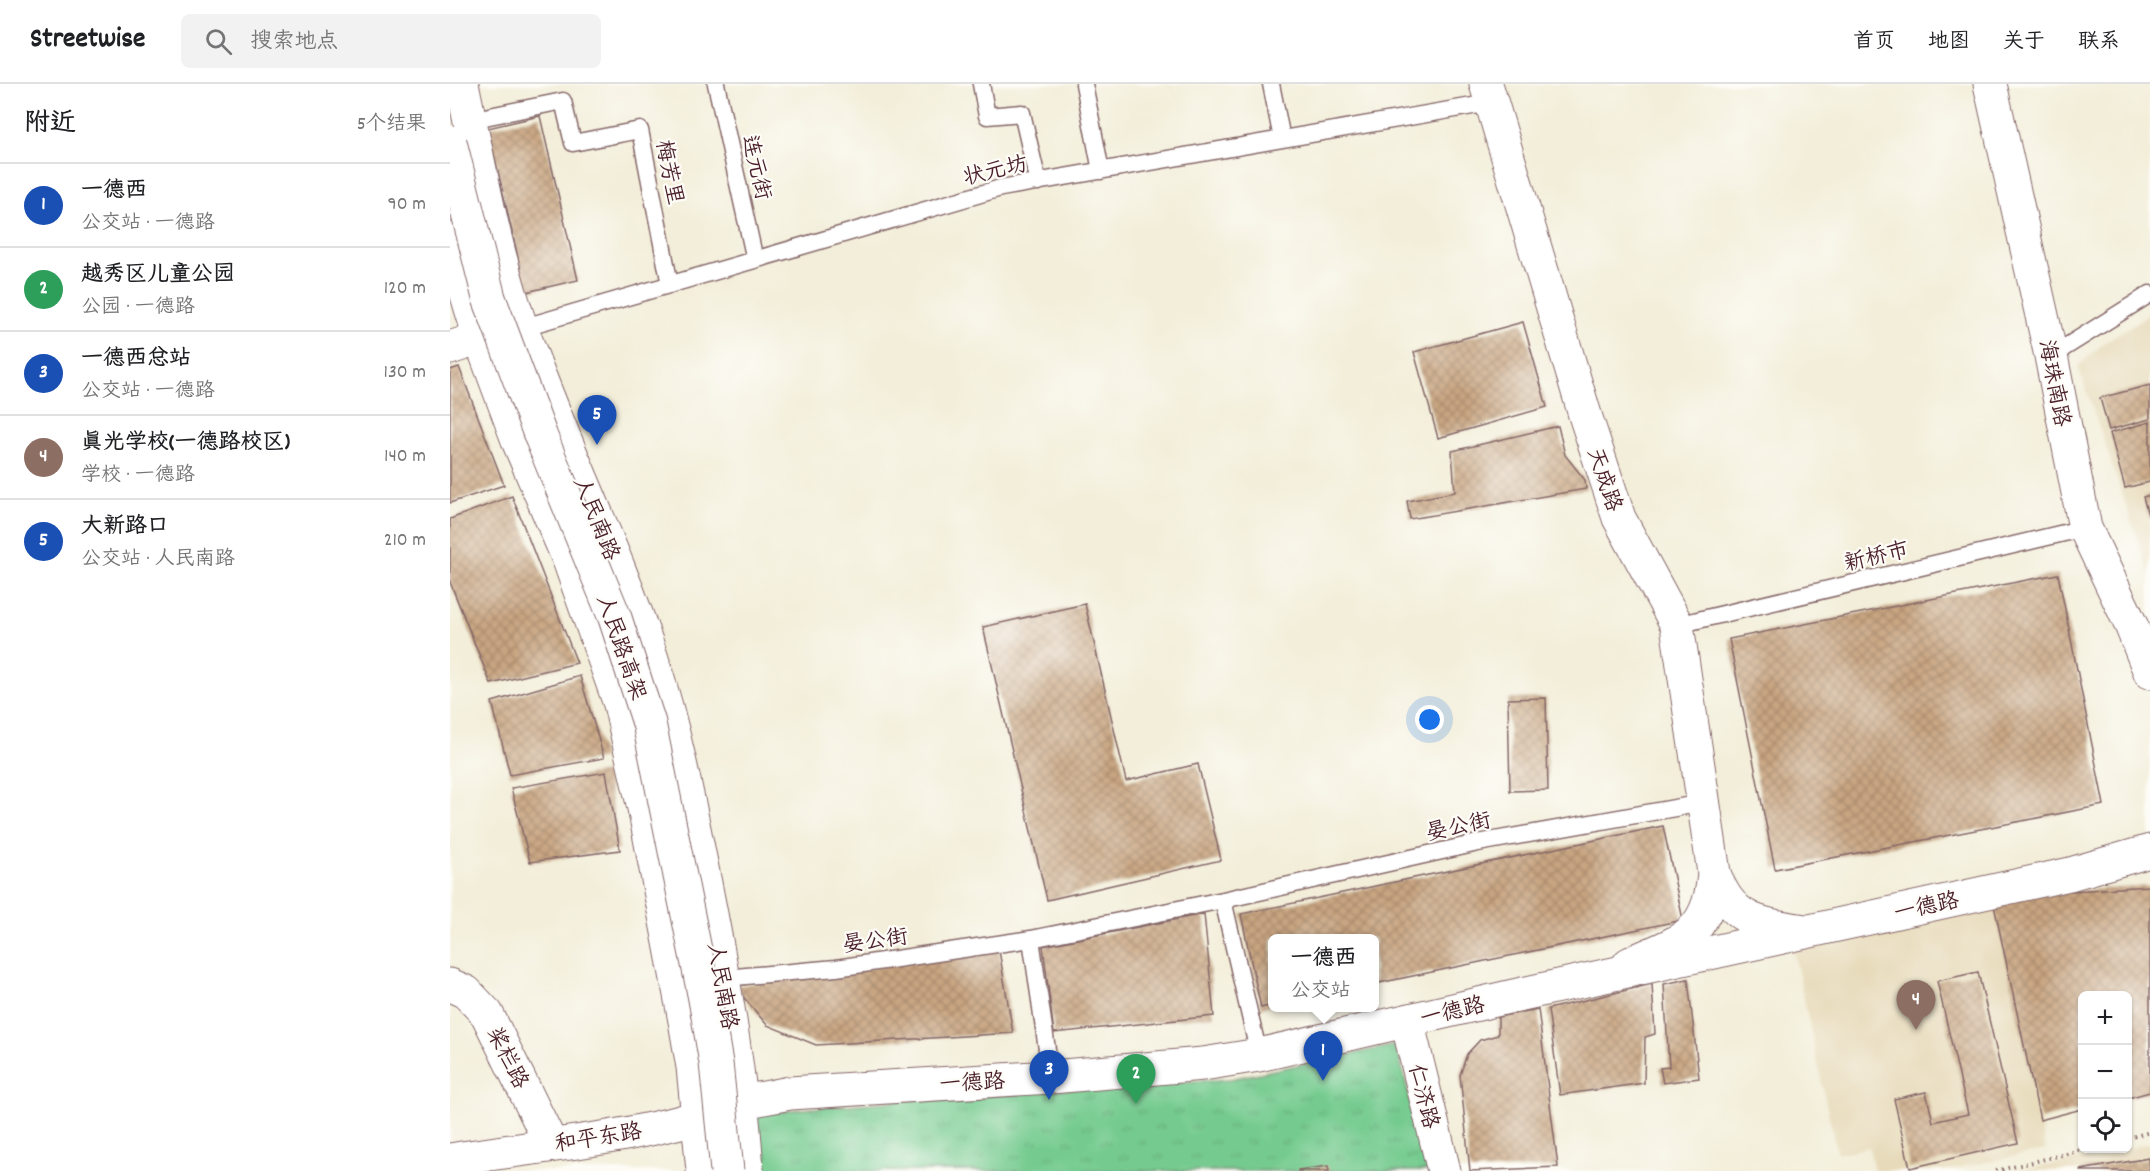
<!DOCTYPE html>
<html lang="zh">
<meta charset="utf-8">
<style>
body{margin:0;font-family:Dekko,"LXGW WenKai TC",sans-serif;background:#f2f2f2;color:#202124}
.controls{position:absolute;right:18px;bottom:18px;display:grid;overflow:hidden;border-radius:9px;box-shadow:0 2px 4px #0004}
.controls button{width:54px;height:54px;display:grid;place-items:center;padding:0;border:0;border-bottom:2px solid #e0e0e0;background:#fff;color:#202124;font:30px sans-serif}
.you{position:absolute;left:980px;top:636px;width:21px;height:21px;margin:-15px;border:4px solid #fff;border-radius:50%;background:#1a73e8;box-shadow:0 0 0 9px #1a73e833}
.badge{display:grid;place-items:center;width:39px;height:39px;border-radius:50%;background:#ea580c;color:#fff;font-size:20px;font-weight:700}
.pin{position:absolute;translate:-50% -50px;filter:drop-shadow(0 2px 3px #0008)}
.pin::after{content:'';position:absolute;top:32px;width:21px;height:18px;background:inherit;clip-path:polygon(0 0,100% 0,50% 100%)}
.popup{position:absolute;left:818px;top:850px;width:111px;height:78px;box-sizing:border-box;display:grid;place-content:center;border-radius:9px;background:#fff;filter:drop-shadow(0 2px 4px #0005);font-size:20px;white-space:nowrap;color:#757577}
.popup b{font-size:22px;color:#202124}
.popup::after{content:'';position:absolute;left:50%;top:100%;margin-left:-12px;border:12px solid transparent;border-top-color:#fff}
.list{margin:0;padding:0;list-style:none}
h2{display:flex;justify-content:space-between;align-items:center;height:78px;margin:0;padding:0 24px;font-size:26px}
h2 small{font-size:20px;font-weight:400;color:#757577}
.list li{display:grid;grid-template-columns:39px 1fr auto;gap:18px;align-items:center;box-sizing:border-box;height:84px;padding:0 24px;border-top:2px solid #e0e0e0}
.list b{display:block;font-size:22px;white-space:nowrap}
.list p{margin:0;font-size:20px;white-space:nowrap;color:#757577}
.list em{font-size:20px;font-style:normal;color:#757577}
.icon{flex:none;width:33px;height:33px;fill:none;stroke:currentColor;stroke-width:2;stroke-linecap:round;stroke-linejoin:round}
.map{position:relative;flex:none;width:1700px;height:1087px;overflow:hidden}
header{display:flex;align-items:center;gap:36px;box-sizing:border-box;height:84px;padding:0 30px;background:#fff;border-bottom:2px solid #e0e0e0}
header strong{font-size:28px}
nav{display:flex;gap:33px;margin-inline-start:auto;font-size:21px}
.search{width:420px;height:54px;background:#f2f2f2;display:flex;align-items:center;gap:15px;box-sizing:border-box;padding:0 21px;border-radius:9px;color:#757577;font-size:22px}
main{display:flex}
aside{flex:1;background:#fff}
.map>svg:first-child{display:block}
.built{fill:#e7daba}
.grass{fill:url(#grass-tufts);stroke:#60755d;stroke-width:1.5}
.building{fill:url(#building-cross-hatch)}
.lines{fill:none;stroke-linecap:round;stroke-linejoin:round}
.service-casing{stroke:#856768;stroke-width:19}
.minor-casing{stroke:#856768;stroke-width:35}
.tertiary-casing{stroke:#856768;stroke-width:35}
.secondary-casing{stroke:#856768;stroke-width:35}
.path{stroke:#856768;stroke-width:4;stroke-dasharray:1.5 4.5;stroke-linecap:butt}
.service{stroke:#fff;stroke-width:16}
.minor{stroke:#fff;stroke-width:33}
.tertiary{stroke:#fff;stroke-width:33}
.secondary{stroke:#fff;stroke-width:33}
.primary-bridge-casing{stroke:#856768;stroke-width:35;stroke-linecap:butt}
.primary-bridge{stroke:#fff;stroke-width:33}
.labels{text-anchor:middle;stroke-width:4.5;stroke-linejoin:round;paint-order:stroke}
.street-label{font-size:22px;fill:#4a1f2b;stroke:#fdfcf7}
</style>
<header>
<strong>Streetwise</strong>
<div class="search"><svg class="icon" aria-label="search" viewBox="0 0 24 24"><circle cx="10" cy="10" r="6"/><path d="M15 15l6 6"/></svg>搜索地点</div>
<nav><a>首页</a><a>地图</a><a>关于</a><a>联系</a></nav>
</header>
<main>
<aside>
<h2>附近<small>5个结果</small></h2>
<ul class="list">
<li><span class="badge" style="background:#1a4fb4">1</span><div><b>一德西</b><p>公交站 · 一德路</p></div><em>90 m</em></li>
<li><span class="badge" style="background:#2e9e5b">2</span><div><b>越秀区儿童公园</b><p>公园 · 一德路</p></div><em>120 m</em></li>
<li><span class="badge" style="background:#1a4fb4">3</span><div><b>一德西总站</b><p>公交站 · 一德路</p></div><em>130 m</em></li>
<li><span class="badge" style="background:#8d6e63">4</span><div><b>真光学校(一德路校区)</b><p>学校 · 一德路</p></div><em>140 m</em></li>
<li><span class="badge" style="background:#1a4fb4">5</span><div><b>大新路口</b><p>公交站 · 人民南路</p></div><em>210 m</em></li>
</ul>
</aside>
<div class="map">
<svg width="1700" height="1087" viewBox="0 0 1700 1087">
<defs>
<pattern id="grass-tufts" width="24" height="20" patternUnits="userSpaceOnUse" patternTransform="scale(1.5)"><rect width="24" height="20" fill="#75cb8f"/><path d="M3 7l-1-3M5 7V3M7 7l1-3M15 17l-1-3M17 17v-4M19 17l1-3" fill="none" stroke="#67ae7c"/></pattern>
<pattern id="building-cross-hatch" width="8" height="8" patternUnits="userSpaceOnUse" patternTransform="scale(1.5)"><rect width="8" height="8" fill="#c9a682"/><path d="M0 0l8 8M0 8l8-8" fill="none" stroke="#a5876b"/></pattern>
</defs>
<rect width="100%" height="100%" fill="#fdfcf7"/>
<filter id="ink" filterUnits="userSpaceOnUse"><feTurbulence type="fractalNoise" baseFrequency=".0167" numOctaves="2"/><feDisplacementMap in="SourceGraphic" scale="12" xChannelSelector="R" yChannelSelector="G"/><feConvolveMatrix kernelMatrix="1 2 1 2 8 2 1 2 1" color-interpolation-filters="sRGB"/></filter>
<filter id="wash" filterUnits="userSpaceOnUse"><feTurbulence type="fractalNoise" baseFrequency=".008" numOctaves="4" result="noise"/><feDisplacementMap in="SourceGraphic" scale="24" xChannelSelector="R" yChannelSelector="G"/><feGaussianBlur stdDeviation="1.35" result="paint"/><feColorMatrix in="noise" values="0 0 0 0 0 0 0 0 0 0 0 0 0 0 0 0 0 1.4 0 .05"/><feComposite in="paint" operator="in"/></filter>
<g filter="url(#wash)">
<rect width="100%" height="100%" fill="#f3eed9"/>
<!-- built -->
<path class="built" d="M1700,229V492L1628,282L1654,259Z
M1542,812L1596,1066L1494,1087H1424L1419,1063L1387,1070L1341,855Z
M1700,1059V1087H1570L1678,1064Z"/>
<!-- grass -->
<path class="grass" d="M946,961L979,1087H308L305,1029L517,1011L780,995Z"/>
<g id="blocks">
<!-- building -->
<path class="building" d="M90,32L128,196L76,208L38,44Z
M1073,238L1097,323L988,354L964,268Z
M9,283L54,401L0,419V286Z
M1700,301V335L1659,346L1650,314Z
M1700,338V398L1675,404L1660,349Z
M1108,342L1115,371L1135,396L1136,405L960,435L957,417L1005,408L1002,367Z
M1700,411V435H1699L1693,413Z
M62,412L127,579L41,600L0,498V435Z
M1608,490L1654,721L1325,785L1279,555Z
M635,520L676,697L748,680L771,776L597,816L533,543Z
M130,592L154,674L60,691L42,618Z
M1096,614L1098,706L1060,707L1058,615Z
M156,688L170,766L80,778L61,704Z
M1213,742L1233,836L924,900V854H822V921L811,924L791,830Z
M1700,802V1008L1678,1014V912H1632V1025L1590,1036L1542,812Z
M754,830L764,932L604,949L593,862Z
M549,866L563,949L366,961L317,941L284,902Z
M1528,888L1568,1059L1460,1084L1444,1015L1476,1008L1483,1038L1518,1030L1487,897Z
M1238,895L1249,994L1213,999L1210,984L1219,983L1214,900Z
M1202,900L1205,950L1195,953L1194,999L1110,1011L1098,925Z
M1088,925L1108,1083L1020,1087L1010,991L1017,970L1030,956L1048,951V933Z
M1699,1074L1700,1087H1631V1086Z
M878,1082L879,1087H848V1086Z"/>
</g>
</g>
<g filter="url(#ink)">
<use href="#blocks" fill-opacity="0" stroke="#856768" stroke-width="1.5"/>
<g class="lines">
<!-- service casing -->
<g class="service-casing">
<path id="service" d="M266,0L305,176
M531,0L537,32L572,29L588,98
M634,0L651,87
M821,0L832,55
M20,36L113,17L123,59L190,46L220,201
M71,244L551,104L1040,19
M1601,272L1700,210
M1227,541L1635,444
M773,816L1028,759L1253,719
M274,894L386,884L581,855
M601,993L581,855L773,816L809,971"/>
</g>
<!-- minor casing -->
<g class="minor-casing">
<path id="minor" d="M957,937L994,1087"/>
</g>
<!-- tertiary casing -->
<g class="tertiary-casing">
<path id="tertiary" d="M1036,0L1135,331L1169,434L1227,541L1264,789C1281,838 1309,840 1355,847
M1540,0L1601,272L1635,444L1682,543L1700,588
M0,264L30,254
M1179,880C1230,856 1259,853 1264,789
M0,901L16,908L37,930L101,1060
M0,1076C91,1061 187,1055 274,1025"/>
</g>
<!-- secondary casing -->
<g class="secondary-casing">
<path id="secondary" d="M12,0C30,82 44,168 73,248C112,358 165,463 202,575C224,643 238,714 252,784C272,885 291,985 297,1087
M0,155L30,254L69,359L119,476L170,620L196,733L235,937L243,983L253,1087
M293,1018L340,1009L601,993L753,980L809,971L1063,912L1620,790L1700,767"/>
</g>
<!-- path -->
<path class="path" d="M1678,1054L1700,1048
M1546,1087L1640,1064"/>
<!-- service -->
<use href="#service" class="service"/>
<!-- minor -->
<use href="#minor" class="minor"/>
<!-- tertiary -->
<use href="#tertiary" class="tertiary"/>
<!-- secondary -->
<use href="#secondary" class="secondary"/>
<!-- primary-bridge casing -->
<g class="primary-bridge-casing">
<path id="primary-bridge" d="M0,58L39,214L91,353L165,534L199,639L255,915L266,979L277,1087"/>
</g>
<!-- primary-bridge -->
<use href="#primary-bridge" class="primary-bridge"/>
</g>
</g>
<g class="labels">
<!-- street labels -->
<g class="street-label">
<text transform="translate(308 83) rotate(77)" y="8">连元街</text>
<text transform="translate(545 85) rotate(-13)" y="8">状元坊</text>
<text transform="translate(221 88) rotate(79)" y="8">梅芳里</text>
<text transform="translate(1606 299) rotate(79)" y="8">海珠南路</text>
<text transform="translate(1156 395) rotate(71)" y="8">天成路</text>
<text transform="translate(148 434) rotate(68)" y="8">人民南路</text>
<text transform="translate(1426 471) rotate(-13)" y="8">新桥市</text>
<text transform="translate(173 563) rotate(71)" y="8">人民路高架</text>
<text transform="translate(1008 741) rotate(-12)" y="8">晏公街</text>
<text transform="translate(1476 821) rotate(-12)" y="8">一德路</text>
<text transform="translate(425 855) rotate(-8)" y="8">晏公街</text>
<text transform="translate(274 902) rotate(80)" y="8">人民南路</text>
<text transform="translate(1002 926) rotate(-13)" y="8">一德路</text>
<text transform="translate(59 973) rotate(63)" y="8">桨栏路</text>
<text transform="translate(522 997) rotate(-3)" y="8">一德路</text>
<text transform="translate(975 1012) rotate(76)" y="8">仁济路</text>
<text transform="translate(148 1052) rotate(-9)" y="8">和平东路</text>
</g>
</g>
</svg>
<div class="controls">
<button>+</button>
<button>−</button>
<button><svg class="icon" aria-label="locate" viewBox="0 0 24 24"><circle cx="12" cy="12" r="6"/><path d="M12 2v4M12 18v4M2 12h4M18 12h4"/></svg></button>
</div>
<div class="you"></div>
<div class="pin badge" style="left:873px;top:997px;background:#1a4fb4">1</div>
<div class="popup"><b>一德西</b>公交站</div>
<div class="pin badge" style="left:686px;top:1020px;background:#2e9e5b">2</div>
<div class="pin badge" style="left:599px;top:1016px;background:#1a4fb4">3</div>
<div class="pin badge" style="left:1466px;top:946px;background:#8d6e63">4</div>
<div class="pin badge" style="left:147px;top:361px;background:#1a4fb4">5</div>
</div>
</main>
